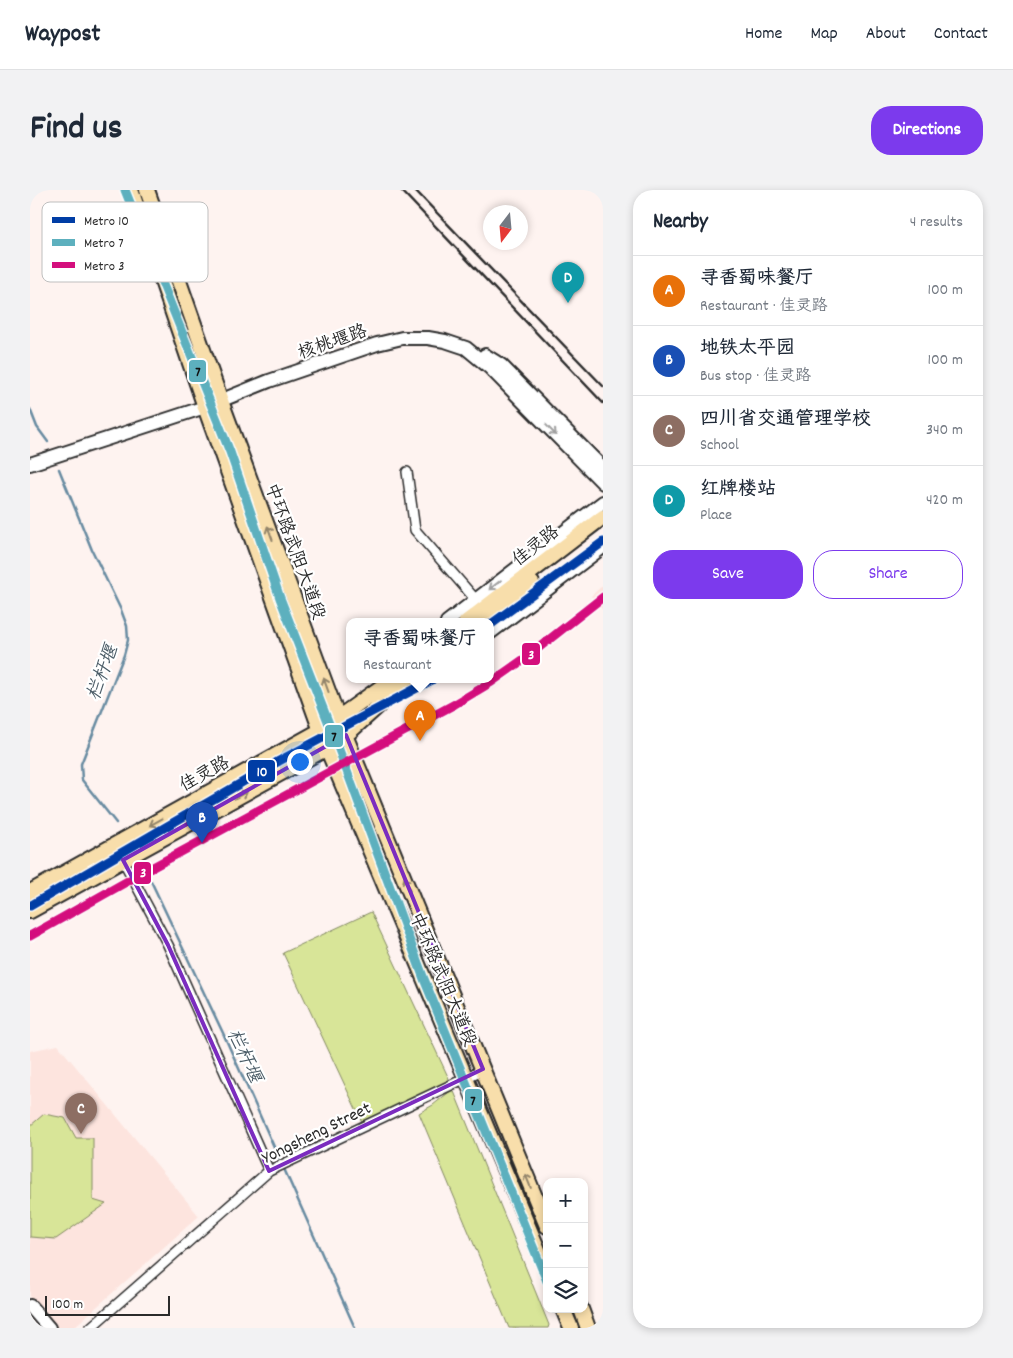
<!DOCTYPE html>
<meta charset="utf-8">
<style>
body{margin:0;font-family:Dekko,"LXGW WenKai TC",sans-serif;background:#f2f2f3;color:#1f2937}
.controls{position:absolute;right:15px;bottom:15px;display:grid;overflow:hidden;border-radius:10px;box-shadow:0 2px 8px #0003}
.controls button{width:45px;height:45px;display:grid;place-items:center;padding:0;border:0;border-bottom:1px solid #e0e1e3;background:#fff;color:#1f2937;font:25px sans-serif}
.compass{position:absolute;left:453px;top:15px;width:45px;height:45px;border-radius:50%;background:#fff;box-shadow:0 2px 8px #0003;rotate:196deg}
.scale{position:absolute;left:15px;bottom:12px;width:125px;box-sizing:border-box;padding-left:5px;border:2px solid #2b2b2b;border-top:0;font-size:14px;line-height:18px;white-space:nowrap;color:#2b2b2b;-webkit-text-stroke:4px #fff;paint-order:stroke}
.you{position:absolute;left:269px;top:571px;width:18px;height:18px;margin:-12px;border:4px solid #fff;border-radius:50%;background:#1a73e8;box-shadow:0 0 0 8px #1a73e833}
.badge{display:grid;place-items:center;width:32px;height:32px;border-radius:50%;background:#7c3aed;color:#fff;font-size:16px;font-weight:700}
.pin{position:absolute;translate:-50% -41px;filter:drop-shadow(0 1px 2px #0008)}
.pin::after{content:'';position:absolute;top:26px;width:18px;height:15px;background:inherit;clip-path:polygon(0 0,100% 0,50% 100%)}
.popup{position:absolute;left:316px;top:428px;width:148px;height:65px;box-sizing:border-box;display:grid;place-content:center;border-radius:10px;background:#fff;filter:drop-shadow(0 1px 4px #0005);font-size:16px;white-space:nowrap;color:#747a83}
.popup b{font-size:19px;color:#1f2937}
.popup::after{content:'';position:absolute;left:50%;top:100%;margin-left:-10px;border:10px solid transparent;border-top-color:#fff}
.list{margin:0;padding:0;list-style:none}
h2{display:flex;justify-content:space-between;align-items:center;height:65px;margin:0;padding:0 20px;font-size:21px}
h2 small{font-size:16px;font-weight:400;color:#747a83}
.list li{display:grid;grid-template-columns:32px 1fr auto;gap:15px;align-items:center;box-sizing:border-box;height:70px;padding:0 20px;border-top:1px solid #e0e1e3}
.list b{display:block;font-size:19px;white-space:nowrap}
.list p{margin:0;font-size:16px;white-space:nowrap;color:#747a83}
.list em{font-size:16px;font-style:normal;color:#747a83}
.actions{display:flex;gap:10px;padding:15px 20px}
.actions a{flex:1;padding:11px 0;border:1px solid #7c3aed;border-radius:20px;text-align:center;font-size:18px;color:#7c3aed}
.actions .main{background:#7c3aed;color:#fff}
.icon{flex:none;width:28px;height:28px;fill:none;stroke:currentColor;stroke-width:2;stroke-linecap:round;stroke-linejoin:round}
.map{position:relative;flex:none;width:573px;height:1138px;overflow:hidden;border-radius:20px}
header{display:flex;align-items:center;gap:30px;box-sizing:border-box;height:70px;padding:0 25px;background:#fff;border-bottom:1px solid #e0e1e3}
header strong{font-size:24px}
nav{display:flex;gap:28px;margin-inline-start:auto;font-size:18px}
.intro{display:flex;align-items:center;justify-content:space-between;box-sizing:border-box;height:120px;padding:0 30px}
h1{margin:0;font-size:35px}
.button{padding:12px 22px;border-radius:20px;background:#7c3aed;color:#fff;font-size:18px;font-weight:700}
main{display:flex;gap:30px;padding:0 30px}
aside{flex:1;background:#fff;border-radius:20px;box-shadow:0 2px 8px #0003}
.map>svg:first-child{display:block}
.built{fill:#fde4de}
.green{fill:#d8e598;stroke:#828862}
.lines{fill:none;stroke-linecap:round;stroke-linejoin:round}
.stream{stroke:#688ba1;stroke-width:2.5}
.street-casing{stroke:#2b2b2b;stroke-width:12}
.secondary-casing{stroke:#2b2b2b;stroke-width:16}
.primary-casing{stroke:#2b2b2b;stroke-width:18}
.street{stroke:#fff;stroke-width:9}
.secondary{stroke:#fff;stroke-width:12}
.primary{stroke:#f8deab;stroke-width:14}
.rail{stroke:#2b2b2b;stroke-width:2.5}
.metro-1-casing{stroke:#fff;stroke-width:12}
.metro-2-casing{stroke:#fff;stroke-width:12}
.metro-3-casing{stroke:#fff;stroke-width:12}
.metro-1{stroke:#5db0be;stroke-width:9}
.metro-2{stroke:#003da5;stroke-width:9}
.metro-3{stroke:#d40f7d;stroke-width:9}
.oneway{stroke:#a0a0a0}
.oneway2{stroke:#92846b}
.marked{fill:none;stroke:#7b2cbf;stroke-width:4;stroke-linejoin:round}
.labels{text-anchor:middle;stroke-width:4.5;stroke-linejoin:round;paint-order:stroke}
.street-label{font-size:18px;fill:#2b2b2b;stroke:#fff}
.water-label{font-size:19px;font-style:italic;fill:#4a5b66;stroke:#fff}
.key{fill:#fff;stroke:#bfbfbf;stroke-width:1}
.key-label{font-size:14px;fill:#2b2b2b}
.line-badge{stroke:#fff;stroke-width:2}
.badge-label{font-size:14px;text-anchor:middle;font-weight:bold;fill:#fff}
.pale-badge-label{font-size:14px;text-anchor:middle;font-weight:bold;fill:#111}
</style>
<header>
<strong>Waypost</strong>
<nav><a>Home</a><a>Map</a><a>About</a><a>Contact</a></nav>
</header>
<div class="intro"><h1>Find us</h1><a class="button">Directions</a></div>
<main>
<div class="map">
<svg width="573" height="1138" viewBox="0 0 573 1138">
<rect width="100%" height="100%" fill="#fef3f0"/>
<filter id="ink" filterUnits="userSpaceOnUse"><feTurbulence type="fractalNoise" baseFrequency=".02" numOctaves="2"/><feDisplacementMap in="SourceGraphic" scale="10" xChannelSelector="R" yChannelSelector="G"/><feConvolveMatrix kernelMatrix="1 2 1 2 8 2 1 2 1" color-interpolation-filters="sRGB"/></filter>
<g filter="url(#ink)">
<!-- built -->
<path class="built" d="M573,395V420L561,406Z
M28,855L169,1026L43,1138H22L0,1112V861Z"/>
<!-- green -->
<path class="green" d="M341,722L421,893L333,934L253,763Z
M423,899L519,1135L518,1138H479L389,923L403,915Z
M14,924L35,928L46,948H63V1010L76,1014L26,1049L0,1047V936Z"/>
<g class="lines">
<!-- stream -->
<path class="stream" d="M0,219L7,237L18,252
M29,279L62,360L91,420L97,436L98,450L94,465L51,574L52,590L86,633
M121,691L193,843L249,968
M255,981L325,1138"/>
<!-- street casing -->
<g class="street-casing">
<path id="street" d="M377,282L385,340L446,410
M93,670L138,755L239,981
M60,1138L239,981L436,888L453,879"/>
</g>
<!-- secondary casing -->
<g class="secondary-casing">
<path id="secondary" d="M455,165L471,175L573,278
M0,274L175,217L239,191L347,154L372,148H398L415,151L436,158L459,177L573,293
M417,432L573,312
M460,443L573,357
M376,491L397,490
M0,1116L19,1138"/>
</g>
<!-- primary casing -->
<g class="primary-casing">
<path id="primary" d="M101,0L175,217L297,558L517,1081
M117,0L191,211L308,528L517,1036
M436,432L573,327
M452,432L502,393
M0,702L291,540L361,490
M0,721L297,558L316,545L377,490
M533,1119L541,1138
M551,1119L558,1138"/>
</g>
<!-- street -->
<use href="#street" class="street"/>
<!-- secondary -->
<use href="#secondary" class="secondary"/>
<!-- primary -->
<use href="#primary" class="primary"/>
<!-- rail -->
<path class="rail" d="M371,0L573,213
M385,0L573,196"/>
<!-- metro-1 casing -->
<g class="metro-1-casing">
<path id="metro-1" d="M95,0L200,262L250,408L308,557L394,789L517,1091"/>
</g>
<!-- metro-2 casing -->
<g class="metro-2-casing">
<path id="metro-2" d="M460,435L573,352
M0,716L249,571L402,490"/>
</g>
<!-- metro-3 casing -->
<g class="metro-3-casing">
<path id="metro-3" d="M0,746L112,683L425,514L460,493L497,467L573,407"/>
</g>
<!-- metro-1 -->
<use href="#metro-1" class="metro-1"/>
<!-- metro-2 -->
<use href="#metro-2" class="metro-2"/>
<!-- metro-3 -->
<use href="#metro-3" class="metro-3"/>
</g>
<!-- one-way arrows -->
<defs><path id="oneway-shaft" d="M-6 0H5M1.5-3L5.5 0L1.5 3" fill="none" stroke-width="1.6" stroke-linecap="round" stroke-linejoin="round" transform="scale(1.25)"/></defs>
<g class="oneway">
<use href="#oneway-shaft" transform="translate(521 240) rotate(46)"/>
<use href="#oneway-shaft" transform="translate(465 395) rotate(142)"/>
</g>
<g class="oneway2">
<use href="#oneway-shaft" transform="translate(240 343) rotate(-110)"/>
<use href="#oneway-shaft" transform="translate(296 495) rotate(-110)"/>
<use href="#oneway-shaft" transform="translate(211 605) rotate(-29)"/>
<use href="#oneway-shaft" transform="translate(126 632) rotate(151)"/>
<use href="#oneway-shaft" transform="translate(377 694) rotate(-112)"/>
<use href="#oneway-shaft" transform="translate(498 991) rotate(-112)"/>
</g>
</g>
<!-- marked area -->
<path class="marked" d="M316,545L453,879L239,981L138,755L93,670Z"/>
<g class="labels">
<!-- street labels -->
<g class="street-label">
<text transform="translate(302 151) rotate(-19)" y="6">核桃堰路</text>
<text transform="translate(505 355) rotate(-38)" y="6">佳灵路</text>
<text transform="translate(266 361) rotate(70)" y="6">中环路武阳大道段</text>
<text transform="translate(174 583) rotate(-29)" y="6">佳灵路</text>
<text transform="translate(414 789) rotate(67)" y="6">中环路武阳大道段</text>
<text transform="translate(286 942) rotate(-26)" y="6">Yongsheng Street</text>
</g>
<!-- water labels -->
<g class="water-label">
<text transform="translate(71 482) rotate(-70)" y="7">栏杆堰</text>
<text transform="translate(216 865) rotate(65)" y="7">栏杆堰</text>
</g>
</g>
<!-- legend -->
<rect x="12" y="12" width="166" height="80" rx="8" class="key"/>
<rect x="22" y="27" width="23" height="6" fill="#003da5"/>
<rect x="22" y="49" width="23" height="7" fill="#5db0be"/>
<rect x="22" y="72" width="23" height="6" fill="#d40f7d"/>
<g class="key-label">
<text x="54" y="35">Metro 10</text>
<text x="54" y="57">Metro 7</text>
<text x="54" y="80">Metro 3</text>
</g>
<g class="line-badge">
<rect x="158" y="169" width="19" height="24" rx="5" fill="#5db0be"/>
<rect x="491" y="452" width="20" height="24" rx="5" fill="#d40f7d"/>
<rect x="294" y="534" width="20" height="24" rx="5" fill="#5db0be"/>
<rect x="217" y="569" width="29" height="24" rx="5" fill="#003da5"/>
<rect x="103" y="671" width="19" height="24" rx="5" fill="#d40f7d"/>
<rect x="434" y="898" width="19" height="24" rx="5" fill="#5db0be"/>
</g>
<g class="badge-label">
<text x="501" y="469">3</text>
<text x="232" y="586">10</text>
<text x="113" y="687">3</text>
</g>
<g class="pale-badge-label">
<text x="168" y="186">7</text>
<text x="304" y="551">7</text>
<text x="443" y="915">7</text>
</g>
</svg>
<div class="controls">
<button>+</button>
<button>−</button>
<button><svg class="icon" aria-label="layers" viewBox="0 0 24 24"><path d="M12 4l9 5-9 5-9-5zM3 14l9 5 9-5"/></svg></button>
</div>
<svg class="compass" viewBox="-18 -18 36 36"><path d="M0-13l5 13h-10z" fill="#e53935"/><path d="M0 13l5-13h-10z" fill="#747a83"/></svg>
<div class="scale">100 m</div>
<div class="you"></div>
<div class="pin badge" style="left:390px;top:551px;background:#e8710a">A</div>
<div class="popup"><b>寻香蜀味餐厅</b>Restaurant</div>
<div class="pin badge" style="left:172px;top:653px;background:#1a4fb4">B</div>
<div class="pin badge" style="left:51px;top:944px;background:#8d6e63">C</div>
<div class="pin badge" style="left:538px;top:113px;background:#0f9aa8">D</div>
</div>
<aside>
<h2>Nearby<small>4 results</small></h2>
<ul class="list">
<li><span class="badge" style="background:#e8710a">A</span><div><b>寻香蜀味餐厅</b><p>Restaurant · 佳灵路</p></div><em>100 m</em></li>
<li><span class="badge" style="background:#1a4fb4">B</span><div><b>地铁太平园</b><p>Bus stop · 佳灵路</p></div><em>100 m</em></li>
<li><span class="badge" style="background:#8d6e63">C</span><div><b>四川省交通管理学校</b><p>School</p></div><em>340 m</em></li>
<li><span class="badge" style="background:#0f9aa8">D</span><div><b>红牌楼站</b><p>Place</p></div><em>420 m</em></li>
</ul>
<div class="actions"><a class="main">Save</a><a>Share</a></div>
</aside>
</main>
